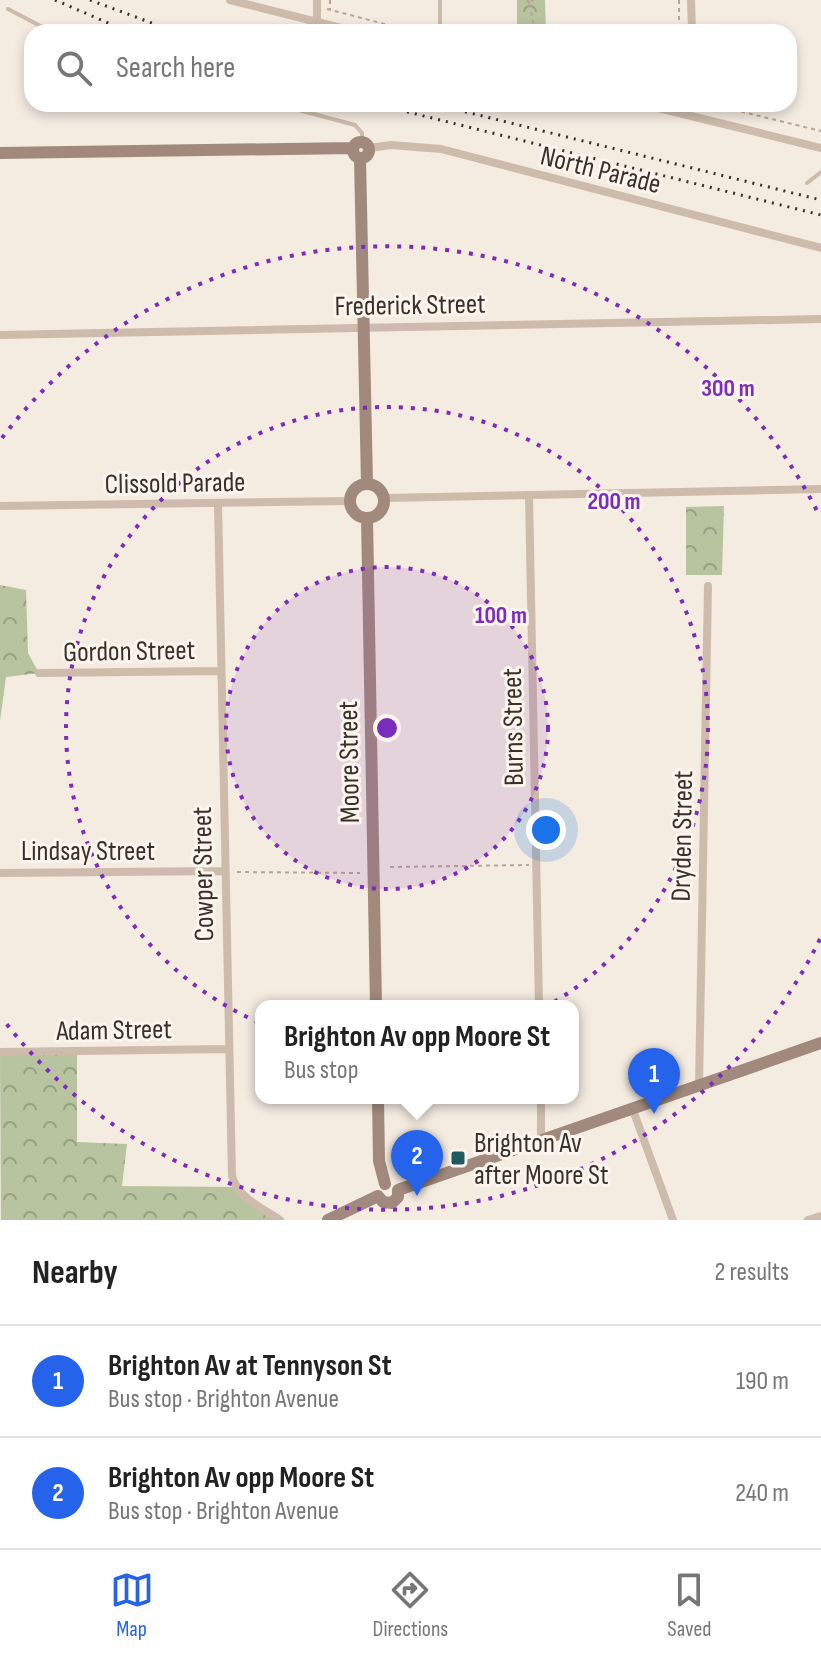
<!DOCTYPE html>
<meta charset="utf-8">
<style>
body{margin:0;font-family:"Sofia Sans Condensed",sans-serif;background:#f2f2f2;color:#222}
.you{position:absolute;left:546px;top:830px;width:28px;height:28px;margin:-20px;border:6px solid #fff;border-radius:50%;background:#1a73e8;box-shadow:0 0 0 12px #1a73e833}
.badge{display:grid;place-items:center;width:52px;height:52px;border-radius:50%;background:#2563eb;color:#fff;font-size:26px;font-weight:700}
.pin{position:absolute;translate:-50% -66px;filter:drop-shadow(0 2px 4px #0008)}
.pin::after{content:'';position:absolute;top:42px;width:28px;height:24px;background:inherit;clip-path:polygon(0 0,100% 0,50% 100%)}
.popup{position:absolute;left:255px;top:1000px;width:324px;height:104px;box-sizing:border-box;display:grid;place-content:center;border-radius:16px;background:#fff;filter:drop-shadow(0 2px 6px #0005);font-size:26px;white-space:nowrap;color:#767676}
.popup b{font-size:30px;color:#222}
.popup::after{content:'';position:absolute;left:50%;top:100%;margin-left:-16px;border:16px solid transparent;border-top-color:#fff}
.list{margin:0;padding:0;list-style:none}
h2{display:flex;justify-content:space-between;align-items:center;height:104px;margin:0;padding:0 32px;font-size:34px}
h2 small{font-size:26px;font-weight:400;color:#767676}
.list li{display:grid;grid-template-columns:52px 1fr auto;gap:24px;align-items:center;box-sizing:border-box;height:112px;padding:0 32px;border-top:2px solid #e0e0e0}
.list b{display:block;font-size:30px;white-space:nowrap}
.list p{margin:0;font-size:26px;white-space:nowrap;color:#767676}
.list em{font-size:26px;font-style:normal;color:#767676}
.icon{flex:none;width:44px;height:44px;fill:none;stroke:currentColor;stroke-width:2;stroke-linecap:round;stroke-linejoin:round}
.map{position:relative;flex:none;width:821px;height:1220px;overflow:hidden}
.search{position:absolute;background:#fff;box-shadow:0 4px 12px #0003;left:24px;right:24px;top:24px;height:88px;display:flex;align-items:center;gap:20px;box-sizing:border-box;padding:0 28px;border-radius:24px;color:#767676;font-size:30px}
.sheet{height:328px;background:#fff}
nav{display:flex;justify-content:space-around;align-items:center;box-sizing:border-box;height:112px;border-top:2px solid #e0e0e0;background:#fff;font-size:22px;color:#767676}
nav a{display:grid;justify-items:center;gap:4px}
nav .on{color:#2563eb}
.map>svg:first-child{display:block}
.park{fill:url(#park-crowns)}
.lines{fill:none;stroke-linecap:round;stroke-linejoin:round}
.path{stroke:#b9a596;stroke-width:2;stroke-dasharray:4 4;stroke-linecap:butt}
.lane{stroke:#cdbbac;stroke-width:4}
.street{stroke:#cdbbac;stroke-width:8}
.secondary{stroke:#a18a7d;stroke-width:12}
.rail{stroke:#3b302b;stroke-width:3;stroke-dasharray:2 6;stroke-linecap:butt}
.ring{fill:none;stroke:#7b2cbf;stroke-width:4;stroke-dasharray:4 8}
.poi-dot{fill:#1f5a5e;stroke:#fbf5ee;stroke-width:3}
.labels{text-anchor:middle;stroke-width:6;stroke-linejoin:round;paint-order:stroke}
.street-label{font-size:28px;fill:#3b302b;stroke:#fbf5ee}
.poi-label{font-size:28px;fill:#3b302b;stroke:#fbf5ee;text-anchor:start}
.centre{fill:#7b2cbf;stroke:#fbf5ee;stroke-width:4}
.ring-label{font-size:24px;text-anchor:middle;font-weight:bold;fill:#7b2cbf;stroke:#fbf5ee;stroke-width:6;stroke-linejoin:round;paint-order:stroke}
</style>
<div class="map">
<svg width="821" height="1220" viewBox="0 0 821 1220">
<defs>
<pattern id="park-crowns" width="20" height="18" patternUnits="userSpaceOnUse" patternTransform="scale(2)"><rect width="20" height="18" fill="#b8c4a0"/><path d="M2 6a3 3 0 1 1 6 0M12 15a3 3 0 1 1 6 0" fill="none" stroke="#97a083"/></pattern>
</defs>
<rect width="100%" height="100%" fill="#f4ebe1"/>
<!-- park -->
<path class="park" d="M517,0H545L546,32H517Z
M724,506L722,575H686V507Z
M0,585L26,590L28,653L39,673L6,677L0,721Z
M77,1051V1142L127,1144L122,1186L235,1187L280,1220H1L0,1052Z"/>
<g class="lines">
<!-- path -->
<path class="path" d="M330,0V10
M527,0L530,4L533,0
M679,0V32
M530,4L535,32
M327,9L415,32
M710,104L821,131
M390,867L529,865
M237,872L360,873"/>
<!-- lane -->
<path class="lane" d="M8,9L52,32
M440,32V0
M276,104L355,125L362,133V142
M807,183L821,172"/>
<!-- street -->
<path class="street" d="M230,0L357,32
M317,0V22
M691,0L692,32
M642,104L821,148
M369,148L391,145L441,149L821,248
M0,335L821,319
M529,495L539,1006
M385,498L821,489
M218,503L232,1176C238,1198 262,1208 280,1220
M0,506L350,501
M39,673L220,671
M0,873L224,871
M0,1052L228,1049
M699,1086L708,586
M633,1110L673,1220
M541,1141V1098
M808,1220L821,1216"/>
<!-- secondary -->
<path class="secondary" d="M353 150a8 8 0 1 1 16 0a8 8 0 1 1-16 0Z
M0,153L353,148
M360,159L367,483
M350 501a17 17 0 1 1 34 0a17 17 0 1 1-34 0Z
M367,518L376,1006
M378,1098L379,1161L385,1184
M398,1190L821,1043
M378,1196L383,1202L392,1203L398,1197V1190
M328,1220L378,1196"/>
<!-- rail -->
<path class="rail" d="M55,0L129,32
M90,0L176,32
M376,104L821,215
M434,104L821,200"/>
</g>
<!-- distance rings -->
<circle cx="387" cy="728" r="161" fill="#7b2cbf" fill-opacity=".12"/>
<g class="ring">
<circle cx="387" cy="728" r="161"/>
<circle cx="387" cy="728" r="321"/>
<path d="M820 939A482 482 0 0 1 2 1018M2 438A482 482 0 0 1 820 517"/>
</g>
<!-- markers -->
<rect class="poi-dot" x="450" y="1150" width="16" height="16" rx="4"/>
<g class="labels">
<!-- street labels -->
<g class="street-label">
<text transform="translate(601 169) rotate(14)" y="10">North Parade</text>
<text transform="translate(410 304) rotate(-1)" y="10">Frederick Street</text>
<text transform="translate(175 482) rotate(-1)" y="10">Clissold Parade</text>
<text transform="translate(129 650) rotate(-1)" y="10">Gordon Street</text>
<text transform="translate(512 727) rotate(-91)" y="10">Burns Street</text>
<text transform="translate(348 762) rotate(-91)" y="10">Moore Street</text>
<text transform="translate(681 836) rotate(-89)" y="10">Dryden Street</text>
<text x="88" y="860">Lindsay Street</text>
<text transform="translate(202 874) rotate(-91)" y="10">Cowper Street</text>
<text transform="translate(114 1029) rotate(-1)" y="10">Adam Street</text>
</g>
<!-- poi labels -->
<g class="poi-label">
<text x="474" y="1152">Brighton Av<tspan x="474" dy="32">after Moore St</tspan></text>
</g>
</g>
<circle cx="387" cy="728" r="12" class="centre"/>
<g class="ring-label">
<text x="728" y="396">300 m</text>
<text x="614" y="509">200 m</text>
<text x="501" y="623">100 m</text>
</g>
</svg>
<div class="you"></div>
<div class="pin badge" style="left:654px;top:1114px">1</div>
<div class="pin badge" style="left:417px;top:1196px">2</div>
<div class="popup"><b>Brighton Av opp Moore St</b>Bus stop</div>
<div class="search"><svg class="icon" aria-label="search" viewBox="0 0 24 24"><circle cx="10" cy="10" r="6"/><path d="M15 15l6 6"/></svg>Search here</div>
</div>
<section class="sheet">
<h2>Nearby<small>2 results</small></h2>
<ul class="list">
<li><span class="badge">1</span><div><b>Brighton Av at Tennyson St</b><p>Bus stop · Brighton Avenue</p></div><em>190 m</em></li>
<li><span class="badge">2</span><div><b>Brighton Av opp Moore St</b><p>Bus stop · Brighton Avenue</p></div><em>240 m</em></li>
</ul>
</section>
<nav>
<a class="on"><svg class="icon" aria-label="map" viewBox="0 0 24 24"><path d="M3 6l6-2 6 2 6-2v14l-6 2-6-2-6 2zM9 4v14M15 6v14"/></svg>Map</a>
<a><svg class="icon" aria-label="directions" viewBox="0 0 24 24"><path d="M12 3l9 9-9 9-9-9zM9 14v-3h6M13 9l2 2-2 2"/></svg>Directions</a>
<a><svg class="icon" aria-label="saved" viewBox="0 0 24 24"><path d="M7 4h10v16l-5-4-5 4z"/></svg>Saved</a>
</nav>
